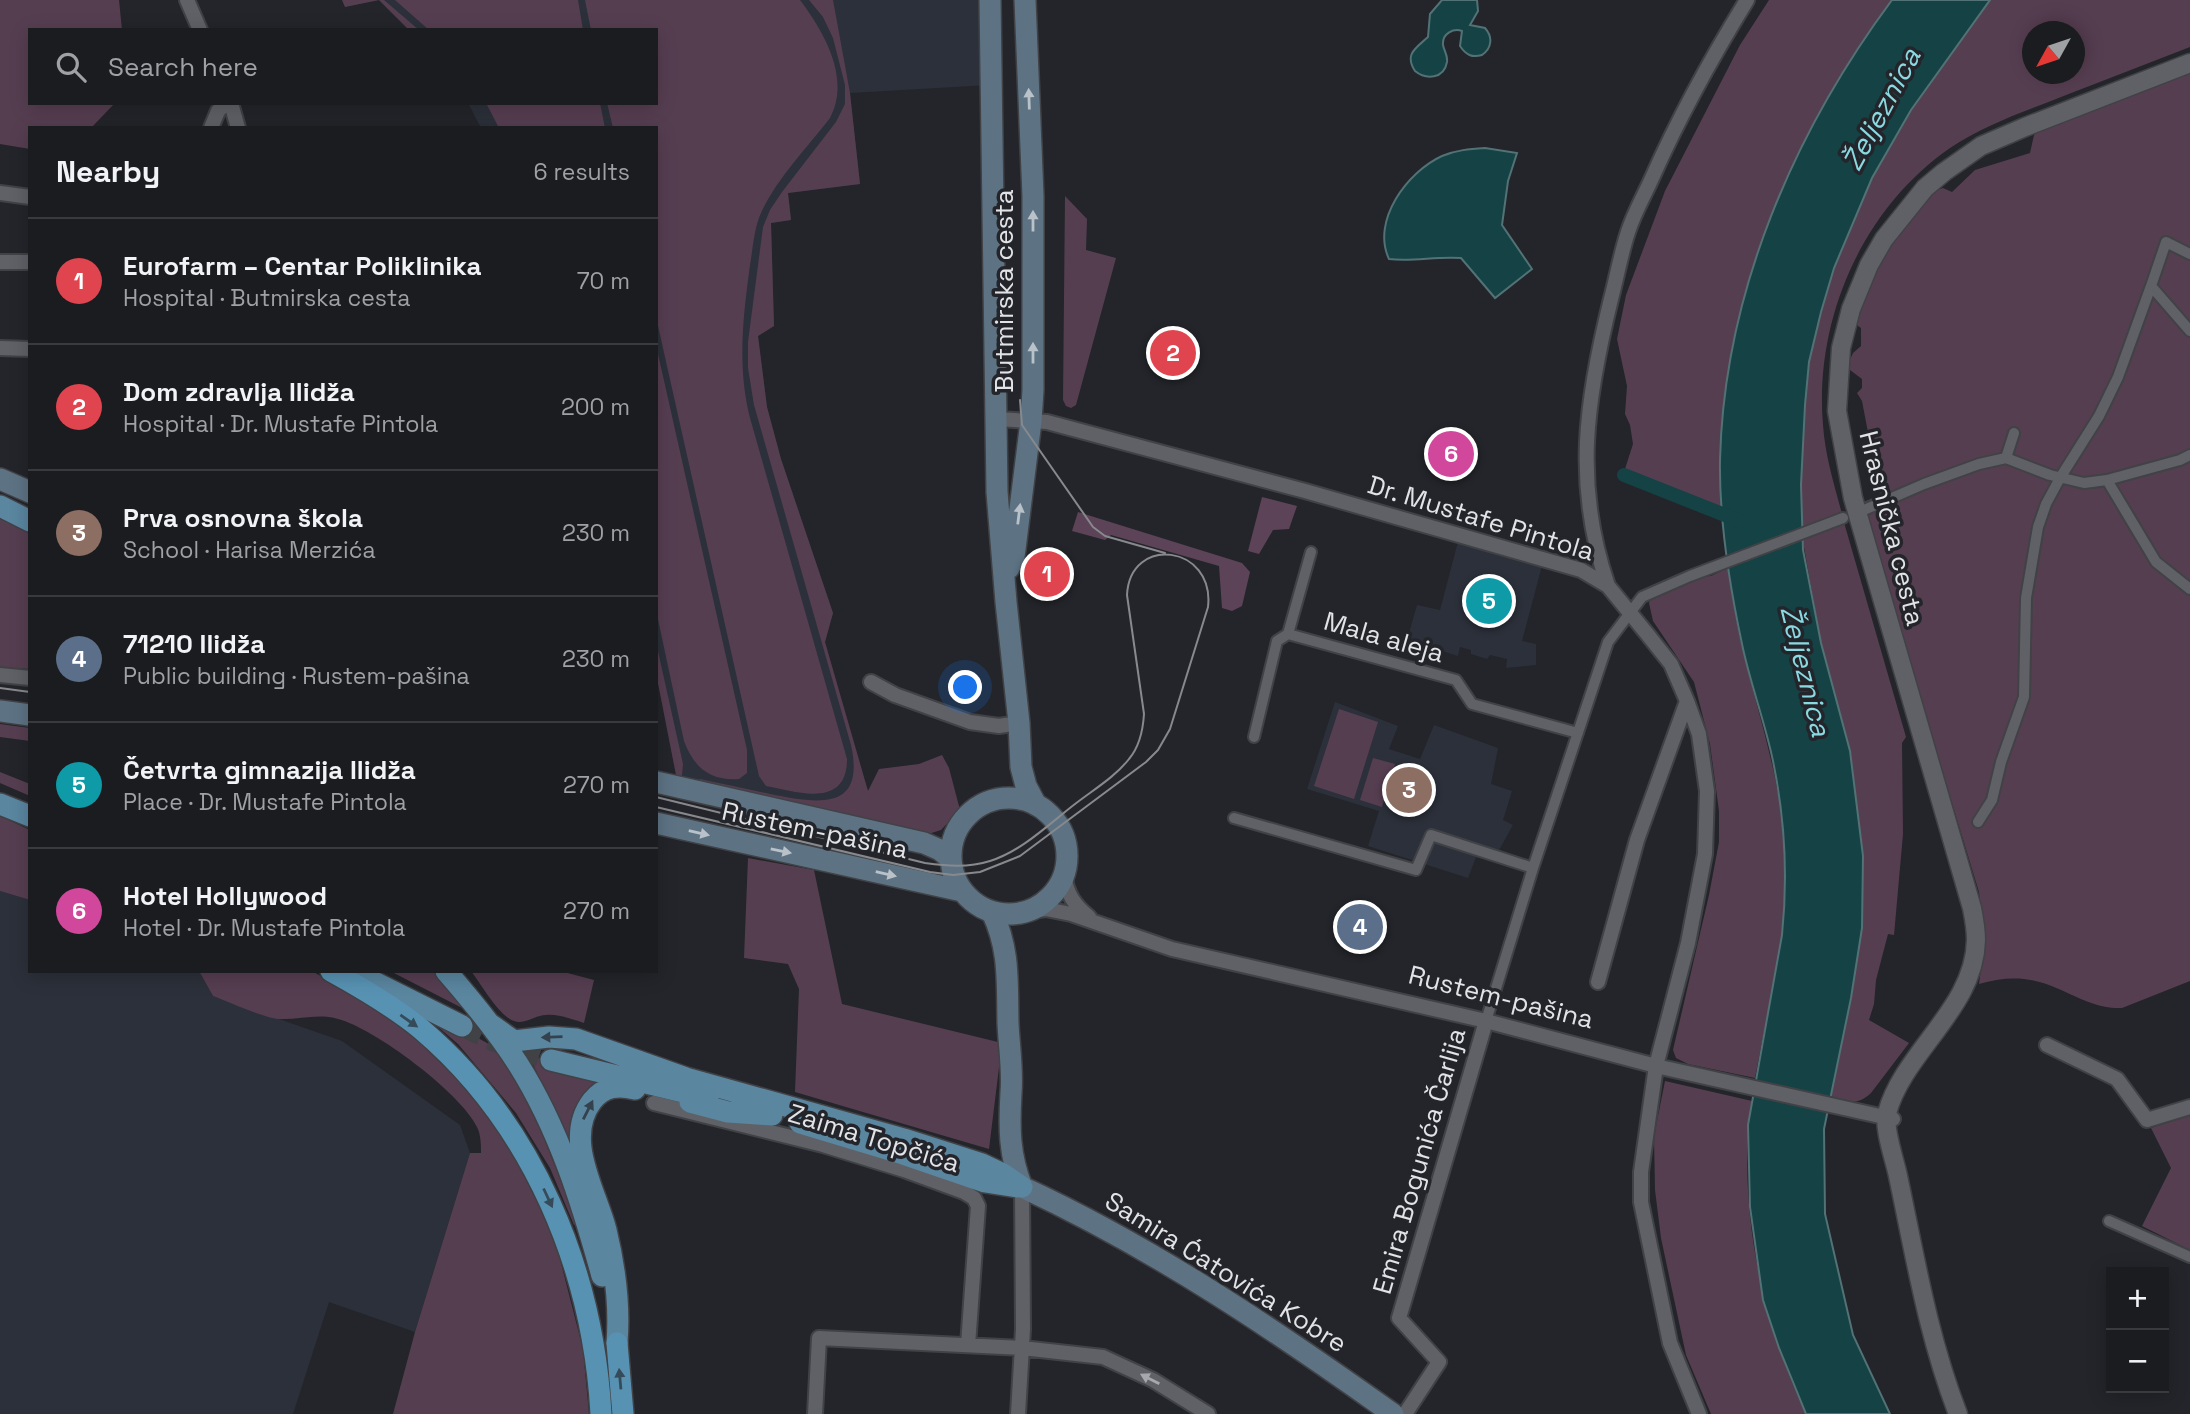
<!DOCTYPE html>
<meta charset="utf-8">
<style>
body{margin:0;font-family:"Space Grotesk",sans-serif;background:#232529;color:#f1f3f6}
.controls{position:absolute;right:21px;bottom:21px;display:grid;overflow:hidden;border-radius:0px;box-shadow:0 4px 18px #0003}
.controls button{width:63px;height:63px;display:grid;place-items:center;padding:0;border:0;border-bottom:2px solid #383a3e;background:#1a1c20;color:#f1f3f6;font:35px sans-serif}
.compass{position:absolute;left:2022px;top:21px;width:63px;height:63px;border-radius:50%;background:#1a1c20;box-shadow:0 4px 18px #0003;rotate:230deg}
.you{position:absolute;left:966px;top:688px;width:24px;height:24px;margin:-18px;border:5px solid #fff;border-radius:50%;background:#1a73e8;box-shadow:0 0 0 10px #1a73e833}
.badge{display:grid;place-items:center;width:46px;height:46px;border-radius:50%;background:#1a73e8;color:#fff;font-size:23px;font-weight:700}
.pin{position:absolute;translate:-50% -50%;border:4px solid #fff;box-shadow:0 2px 7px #0006}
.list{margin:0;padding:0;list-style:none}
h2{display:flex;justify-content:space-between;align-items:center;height:91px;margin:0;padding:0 28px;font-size:30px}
h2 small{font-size:23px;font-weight:400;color:#9fa1a5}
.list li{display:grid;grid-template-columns:46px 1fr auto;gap:21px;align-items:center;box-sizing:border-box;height:126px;padding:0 28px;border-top:2px solid #383a3e}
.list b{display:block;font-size:26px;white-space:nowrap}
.list p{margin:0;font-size:23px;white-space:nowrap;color:#9fa1a5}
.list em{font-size:23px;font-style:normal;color:#9fa1a5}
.icon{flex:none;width:38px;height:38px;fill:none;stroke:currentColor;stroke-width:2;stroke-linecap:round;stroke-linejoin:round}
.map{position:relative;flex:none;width:2190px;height:1414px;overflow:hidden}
.search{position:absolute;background:#1a1c20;box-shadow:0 4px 18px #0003;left:28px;top:28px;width:630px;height:77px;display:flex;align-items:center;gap:18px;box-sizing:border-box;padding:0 24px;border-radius:0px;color:#9fa1a5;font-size:26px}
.panel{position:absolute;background:#1a1c20;box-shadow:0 4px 18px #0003;left:28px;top:126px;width:630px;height:847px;border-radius:0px}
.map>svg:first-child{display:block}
.built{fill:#2c303a}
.green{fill:#563e51;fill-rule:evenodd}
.forest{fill:#5d4357}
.water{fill:#154245;stroke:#527275;stroke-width:2}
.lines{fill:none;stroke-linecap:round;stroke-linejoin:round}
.canal{stroke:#154245;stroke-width:14}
.primary-tunnel{stroke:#404246;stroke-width:21;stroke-dasharray:21 10;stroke-linecap:butt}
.pedestrian-casing{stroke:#404246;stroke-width:14}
.minor-casing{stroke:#404246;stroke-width:18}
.tertiary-casing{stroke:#404246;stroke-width:21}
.secondary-casing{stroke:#404246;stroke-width:24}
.primary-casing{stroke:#404246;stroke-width:24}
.trunk-casing{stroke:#404246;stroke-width:24}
.pedestrian{stroke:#5f6167;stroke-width:10}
.minor{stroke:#5f6167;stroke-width:14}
.tertiary{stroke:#5f6167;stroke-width:18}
.secondary{stroke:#5d7384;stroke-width:21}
.primary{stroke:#5a86a0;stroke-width:21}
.trunk{stroke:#5892b3;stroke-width:21}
.tram{stroke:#87898d;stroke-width:2}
.oneway{fill:#b9c1c9}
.oneway2{fill:#364b5a}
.oneway3{fill:#34424d}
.oneway4{fill:#a6a8ad}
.labels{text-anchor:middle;stroke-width:7;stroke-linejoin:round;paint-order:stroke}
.street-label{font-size:26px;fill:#e1e3e6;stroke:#23252a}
.water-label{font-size:28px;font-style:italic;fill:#8ad9e0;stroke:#23252a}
</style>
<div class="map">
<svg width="2190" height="1414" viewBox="0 0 2190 1414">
<rect width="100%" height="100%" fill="#23252a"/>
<!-- built -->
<path class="built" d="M342,0H985L989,85L850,93L860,184L788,193L791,220L771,223L774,326L758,336L767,407L781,459L833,613L825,642L858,761L880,826L677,780L656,673V128H481L468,103H656V30H409L379,0L345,7Z
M1459,538L1543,562L1522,641L1536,644V665L1506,668L1507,659L1490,655L1487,659L1471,654V650L1460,647L1458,656L1407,640L1417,605L1440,610Z
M1335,702L1398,726L1389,749L1420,759L1434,725L1498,748L1491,784L1512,791L1503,820L1513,825L1493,861L1476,857L1468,878L1368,846L1379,811L1307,789Z
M0,891L30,900V971H199L213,996L342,1041L460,1125L470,1153L415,1332L329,1302L293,1414H0Z"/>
<!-- green -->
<path class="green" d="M0,0H119L122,30H30V103H115L91,128H30V149L0,144Z
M342,0H384L419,30H409L379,0L345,7Z
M395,0H578L583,30H429Z
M585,0H800C824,32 851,78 830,118C807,148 777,178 761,213C754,228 753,248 750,265C743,317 737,367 750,418L847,759C847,809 797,792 766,786L759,776L656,317V128H613L607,103H656V30H591Z
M809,0H833L850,93L860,184L788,193L791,220L771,223L774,326L758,336L767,407L781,459L833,613L825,642L868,791L879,769L919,764L942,755L949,768L960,810L941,830L925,835L694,783L700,779C723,784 747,789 770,794C816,803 866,813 851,745L754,405L748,368V342L763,227L770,210L782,192L836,122L845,104V85L833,38L823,17Z
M1769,0H1892C1780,151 1714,321 1722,511L1624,472L1633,444L1630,425L1625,414L1627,386L1617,339L1626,295L1665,191L1740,45Z
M1990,0H2190V47C2147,64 2104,80 2061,97C2023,112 1984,125 1950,148C1862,209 1814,320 1823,425C1825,455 1834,484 1842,514L1801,529C1801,474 1801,418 1809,364C1821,283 1867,176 1912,108C1937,71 1964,36 1990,0ZM2032,32H2074V74H2032Z
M2190,70V981L2122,1008C2094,1009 2073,994 2049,985C2026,976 2002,977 1979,984L1984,945L1979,892L1861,503L1880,495L1862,401L1857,393L1862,388V379L1850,370L1848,364L1853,353L1861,346V328L1854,323C1870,282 1887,246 1915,212C1923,202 1930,191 1943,188L1952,192L1975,170L2030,153L2034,135L2043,127Z
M486,103H600L605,128H499Z
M1065,196L1087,219L1086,250L1116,258L1076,405L1071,408L1066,406L1063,400Z
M656,345L747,750V773L739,779C709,781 694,767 684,741L656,610Z
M0,518L30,534V669L0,667Z
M1843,519L1906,737L1902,743L1903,834L1894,935L1888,934L1876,980L1874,1004L1869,1020L1909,1043L1871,1093C1857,1106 1848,1102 1831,1096L1851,998L1862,928L1863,856L1850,751L1821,643L1802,536Z
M1728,568C1732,595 1736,621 1742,647C1758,714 1780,777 1785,846C1791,925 1769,1001 1755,1078L1688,1064L1676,1058L1673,1050L1709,895L1719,842V811L1710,744L1694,682L1653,621L1649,603L1651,597L1695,577L1711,576Z
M656,642L683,764L682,775L677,780L656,673Z
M1339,709L1378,722L1354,799L1314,786Z
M0,724L30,728V741L0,737Z
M1373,758L1395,764L1382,807L1360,800Z
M0,772L30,784V796L0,783Z
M0,816L30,830V900L0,891Z
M748,858L814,870L842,1004L1002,1043L989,1149L795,1092L799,989L788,964L744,958Z
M199,971H270L275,973L276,971H312L374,1007L416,1039L458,1080L491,1120L514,1156L554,1236L583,1349L589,1414H393L415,1332L470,1153H481C481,1145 481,1135 477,1127C461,1093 374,1028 338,1019C318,1013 299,1020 279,1019C264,1018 229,1002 213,996Z
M390,971H434L470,1012Z
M471,971H560L594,980L584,1023C572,1019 559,1014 546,1015C535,1015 525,1025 514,1021C499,1016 481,984 471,971Z
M415,1003L496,1048L524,1096L541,1131L578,1224L574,1225L550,1168L516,1113L458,1044L423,1014Z
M535,1057L607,1078C575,1100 575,1100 575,1140L568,1141L532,1062Z
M1665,1081L1752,1101C1736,1201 1762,1323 1806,1414H1711L1686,1355L1661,1238L1655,1190L1654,1136Z
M2190,1115V1250L2142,1226L2171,1168L2151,1128Z"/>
<!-- forest -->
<path class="forest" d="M1262,497L1297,506L1289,529L1273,530L1259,554L1248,551Z
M1078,512L1242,563L1250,572L1242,606L1232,611L1222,608L1219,566L1111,535L1105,540L1072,531Z"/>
<!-- water -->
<path class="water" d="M1442,0H1477L1478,11L1470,25L1485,28C1493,37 1492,48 1482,55C1472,58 1466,55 1460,46L1462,31C1454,28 1442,33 1443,45C1444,51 1448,55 1447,62C1444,79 1426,80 1415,71C1404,54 1416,48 1428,37L1430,14Z
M1892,0H1990L1911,110L1872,178L1834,268L1821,312L1809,362L1805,405L1801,485L1803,550L1821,643L1850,751L1863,856L1862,928L1851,998L1824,1129L1825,1214L1853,1335L1890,1414H1806L1779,1348L1763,1300L1750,1207L1748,1125L1782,935C1788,877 1785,819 1773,761C1765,722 1750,683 1742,644C1729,583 1719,521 1720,460C1724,293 1794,132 1892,0Z
M1485,148L1517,153L1508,181L1502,225L1532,269L1495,298L1461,258C1436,256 1413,262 1389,259C1371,221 1407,172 1442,156C1456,150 1470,149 1485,148Z"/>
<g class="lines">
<!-- canal -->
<path class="canal" d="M1624,475L1740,521"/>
<!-- primary-tunnel -->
<path class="primary-tunnel" d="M462,1026L494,1041L551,1060"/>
<!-- pedestrian casing -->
<g class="pedestrian-casing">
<path id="pedestrian" d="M2190,254L2166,242L2151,286L2190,331
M2006,458L2014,433
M2107,480L2156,562L2190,589
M1857,513L1924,484L1979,464L2006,458L2050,475L2084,483L2107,480L2180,460L2190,455
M1288,634L1456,680L1472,704L1578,733
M1254,737L1277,641L1288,634L1311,552
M1234,818L1416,870L1431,835L1533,868
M1978,822L1992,800L2001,762L2024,697L2026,598L2038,527L2046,504L2060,478L2099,416L2118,377L2151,286
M1486,1021L1533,868L1608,642L1642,597L1690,576L1843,518
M2109,1221L2190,1257"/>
</g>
<!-- minor casing -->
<g class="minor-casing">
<path id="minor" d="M187,0L200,30
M231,103L238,128
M211,128L218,111L226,103
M0,193L30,197
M0,262H30
M0,348L30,349
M997,419L1047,422L1305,491L1581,570L1608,586L1648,635L1671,664L1687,701L1637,840L1598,982
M1608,586C1573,484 1586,400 1611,299C1617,276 1621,253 1628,232C1634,213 1644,196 1652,178C1679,117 1712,57 1747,0
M0,675L30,678
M871,682L895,695L970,722L999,726L1019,723
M1687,701L1699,734L1707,791L1705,854L1688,943L1656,1066L1641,1172V1202L1670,1343L1699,1414
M1064,875C1067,894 1074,905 1089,917
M1030,911L1046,909L1071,914L1172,949L1486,1021L1656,1066L1893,1119
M2047,1045L2117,1079L2147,1120L2190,1107
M654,1103L823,1145L904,1170L964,1192L974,1198L978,1206L968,1345
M815,1414L819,1338L1022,1348L1103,1357L1153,1380L1208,1414
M1018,1414L1023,1329L1022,1187
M1405,1414L1439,1362L1399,1318L1486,1021"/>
</g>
<!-- tertiary casing -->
<g class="tertiary-casing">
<path id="tertiary" d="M1958,1414C1928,1337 1915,1256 1898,1176C1895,1161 1883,1127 1887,1113C1904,1051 1975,1008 1976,940C1976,929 1974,918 1972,908L1853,498L1837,411L1841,348L1851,309L1869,265L1884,239L1925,188L1944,172L1981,146L2025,127L2190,63"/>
</g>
<!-- secondary casing -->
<g class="secondary-casing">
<path id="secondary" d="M990,0L997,492L1006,602L1019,723L1021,767L1026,786L1036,805
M0,479L30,492
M1009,568L1014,557L1031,421L1033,390V196L1025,0
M0,711L30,715
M656,782L924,843L940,850L950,858
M951 856a58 58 0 1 1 116 0a58 58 0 1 1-116 0Z
M656,823L962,891
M992,912C1010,950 1007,982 1008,1023C1009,1046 1013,1070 1011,1093C1009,1127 1009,1155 1022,1187
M1022,1187C1154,1248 1275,1330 1393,1414"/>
</g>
<!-- primary casing -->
<g class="primary-casing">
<path id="primary" d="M0,506L30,521
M0,804L30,816
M352,971L462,1026
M446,971C472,1001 497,1031 518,1064C559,1129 582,1203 602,1276
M490,1024L514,1041L549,1037L576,1039L686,1078L904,1139L982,1164L1003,1174L1022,1187
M551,1060L708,1098
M690,1102L728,1112L772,1115
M800,1123L903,1154L985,1182L1017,1187
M617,1343C620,1305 615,1267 606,1230C596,1191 563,1139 592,1101C604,1086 618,1085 635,1089"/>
</g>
<!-- trunk casing -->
<g class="trunk-casing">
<path id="trunk" d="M331,971C362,988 394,1007 421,1029C533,1124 593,1269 601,1414
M617,1343L623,1414"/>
</g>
<!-- pedestrian -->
<use href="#pedestrian" class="pedestrian"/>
<!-- minor -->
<use href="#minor" class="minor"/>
<!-- tertiary -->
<use href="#tertiary" class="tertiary"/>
<!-- secondary -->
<use href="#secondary" class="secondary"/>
<!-- primary -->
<use href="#primary" class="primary"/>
<!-- trunk -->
<use href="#trunk" class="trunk"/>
<!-- tram -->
<path class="tram" d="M1020,400L1022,425L1093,527L1105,536L1165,553
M0,688L30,692
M656,797L925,863C947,866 968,868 990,861C1022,851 1049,824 1075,804C1093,790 1115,777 1129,759C1140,746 1143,730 1144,714L1127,595C1130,534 1215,545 1208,607L1170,729L1158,750L1146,762L1020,856L980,872L953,875L930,872L656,807"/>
</g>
<!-- one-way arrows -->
<defs><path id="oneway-solid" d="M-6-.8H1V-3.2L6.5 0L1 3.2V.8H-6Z" transform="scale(1.75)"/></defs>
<g class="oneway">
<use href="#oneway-solid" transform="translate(1029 99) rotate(-92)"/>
<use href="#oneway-solid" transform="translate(1033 221) rotate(-90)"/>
<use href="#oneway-solid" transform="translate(1033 353) rotate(-90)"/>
<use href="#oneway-solid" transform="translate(1019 514) rotate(-83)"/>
<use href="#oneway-solid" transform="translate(699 833) rotate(13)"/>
<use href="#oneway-solid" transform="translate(781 851) rotate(12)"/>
<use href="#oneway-solid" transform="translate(886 874) rotate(13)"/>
</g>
<g class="oneway2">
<use href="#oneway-solid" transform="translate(409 1021) rotate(35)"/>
<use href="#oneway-solid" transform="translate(548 1198) rotate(65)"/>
<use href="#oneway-solid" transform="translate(620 1379) rotate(-95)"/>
</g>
<g class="oneway3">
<use href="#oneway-solid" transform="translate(552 1037) rotate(178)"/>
<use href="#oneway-solid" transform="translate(588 1110) rotate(-63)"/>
</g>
<use class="oneway4" href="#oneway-solid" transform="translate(1150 1379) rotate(-153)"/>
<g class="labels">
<!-- street labels -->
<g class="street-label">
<text transform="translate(1004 291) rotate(-90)" y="9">Butmirska cesta</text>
<text transform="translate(1481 518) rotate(17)" y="9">Dr. Mustafe Pintola</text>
<text transform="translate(1892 528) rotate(76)" y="9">Hrasnička cesta</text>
<text transform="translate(1384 637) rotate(16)" y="9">Mala aleja</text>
<text transform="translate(815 830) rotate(12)" y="9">Rustem-pašina</text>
<text transform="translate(1501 997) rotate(14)" y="9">Rustem-pašina</text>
<text transform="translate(874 1138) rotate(17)" y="9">Zaima Topčića</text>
<text transform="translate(1419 1161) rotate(-74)" y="9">Emira Bogunića Čarlija</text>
<text transform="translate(1226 1272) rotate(32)" y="9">Samira Ćatovića Kobre</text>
</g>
<!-- water labels -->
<g class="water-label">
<text transform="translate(1881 109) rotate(-62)" y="10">Željeznica</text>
<text transform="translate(1806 671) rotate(76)" y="10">Željeznica</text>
</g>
</g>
</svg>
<div class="controls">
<button>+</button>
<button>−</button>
</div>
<svg class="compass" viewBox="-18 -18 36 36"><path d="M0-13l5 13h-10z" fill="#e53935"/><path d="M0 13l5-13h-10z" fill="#9fa1a5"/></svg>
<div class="you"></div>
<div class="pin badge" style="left:1047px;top:574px;background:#e0444e">1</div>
<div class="pin badge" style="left:1173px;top:353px;background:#e0444e">2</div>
<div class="pin badge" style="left:1409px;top:790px;background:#8d6e63">3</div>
<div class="pin badge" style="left:1360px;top:927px;background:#5c6f8a">4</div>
<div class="pin badge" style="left:1489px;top:601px;background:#0f9aa8">5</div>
<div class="pin badge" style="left:1451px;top:454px;background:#d1479c">6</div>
<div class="search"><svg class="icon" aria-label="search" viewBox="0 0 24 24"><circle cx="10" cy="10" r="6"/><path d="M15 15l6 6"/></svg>Search here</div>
<section class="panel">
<h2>Nearby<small>6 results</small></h2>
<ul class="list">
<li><span class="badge" style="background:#e0444e">1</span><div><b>Eurofarm – Centar Poliklinika</b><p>Hospital · Butmirska cesta</p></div><em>70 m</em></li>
<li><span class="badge" style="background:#e0444e">2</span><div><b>Dom zdravlja Ilidža</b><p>Hospital · Dr. Mustafe Pintola</p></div><em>200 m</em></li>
<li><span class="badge" style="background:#8d6e63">3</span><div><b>Prva osnovna škola</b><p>School · Harisa Merzića</p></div><em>230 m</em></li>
<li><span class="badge" style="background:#5c6f8a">4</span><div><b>71210 Ilidža</b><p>Public building · Rustem-pašina</p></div><em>230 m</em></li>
<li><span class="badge" style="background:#0f9aa8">5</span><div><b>Četvrta gimnazija Ilidža</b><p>Place · Dr. Mustafe Pintola</p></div><em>270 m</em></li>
<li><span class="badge" style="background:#d1479c">6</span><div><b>Hotel Hollywood</b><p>Hotel · Dr. Mustafe Pintola</p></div><em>270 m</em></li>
</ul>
</section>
</div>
